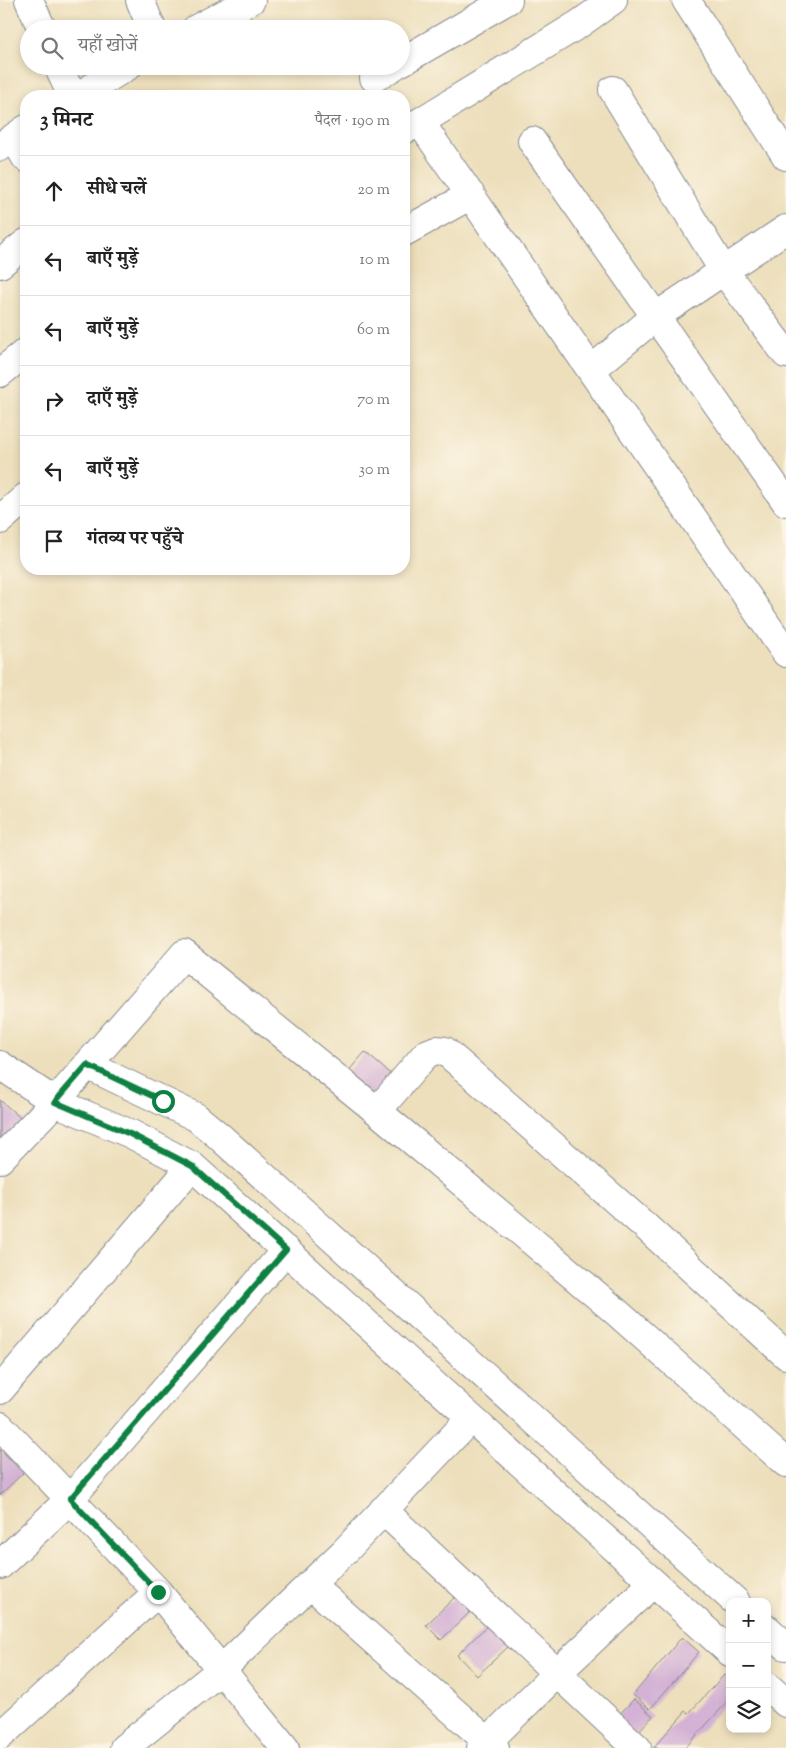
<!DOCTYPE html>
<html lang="hi">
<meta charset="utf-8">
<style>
body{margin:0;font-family:"Sorts Mill Goudy","Noto Serif Devanagari",serif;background:#f2f2f2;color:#222}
.controls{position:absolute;right:15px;bottom:15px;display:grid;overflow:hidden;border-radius:10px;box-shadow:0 2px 8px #0003}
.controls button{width:45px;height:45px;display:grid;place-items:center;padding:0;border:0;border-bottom:1px solid #e0e0e0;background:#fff;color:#222;font:25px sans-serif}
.stop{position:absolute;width:15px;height:15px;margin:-11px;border:4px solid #0b8043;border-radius:50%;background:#fff}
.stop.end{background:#0b8043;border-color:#fff;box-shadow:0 1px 5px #0008}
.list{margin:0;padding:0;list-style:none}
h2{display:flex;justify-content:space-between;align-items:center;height:65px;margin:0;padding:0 20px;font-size:21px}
h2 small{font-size:16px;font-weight:400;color:#767676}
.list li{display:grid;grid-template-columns:32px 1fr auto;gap:15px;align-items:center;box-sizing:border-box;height:70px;padding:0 20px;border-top:1px solid #e0e0e0}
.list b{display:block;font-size:19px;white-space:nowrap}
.list em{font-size:16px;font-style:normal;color:#767676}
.icon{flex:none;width:28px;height:28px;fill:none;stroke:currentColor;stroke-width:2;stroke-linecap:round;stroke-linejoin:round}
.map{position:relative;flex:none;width:786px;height:1748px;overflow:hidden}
.search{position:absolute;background:#fff;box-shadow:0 2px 8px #0003;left:20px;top:20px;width:390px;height:55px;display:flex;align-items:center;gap:12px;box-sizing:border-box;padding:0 18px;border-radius:28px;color:#767676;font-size:19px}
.panel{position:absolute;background:#fff;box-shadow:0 2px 8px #0003;left:20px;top:90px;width:390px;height:485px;border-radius:20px}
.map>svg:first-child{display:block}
.building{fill:#d4b2d5}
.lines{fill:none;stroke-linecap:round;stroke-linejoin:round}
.minor-casing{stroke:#84878d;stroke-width:30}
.minor{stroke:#fff;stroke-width:28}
.route{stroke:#0b8043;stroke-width:6}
</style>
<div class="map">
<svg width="786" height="1748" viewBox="0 0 786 1748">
<rect width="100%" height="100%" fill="#fcf5e5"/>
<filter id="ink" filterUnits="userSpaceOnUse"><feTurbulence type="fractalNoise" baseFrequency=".02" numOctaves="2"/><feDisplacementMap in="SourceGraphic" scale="10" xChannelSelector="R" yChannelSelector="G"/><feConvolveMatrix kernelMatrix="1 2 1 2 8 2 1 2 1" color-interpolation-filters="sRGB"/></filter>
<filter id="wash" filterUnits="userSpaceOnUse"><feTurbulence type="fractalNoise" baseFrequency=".0096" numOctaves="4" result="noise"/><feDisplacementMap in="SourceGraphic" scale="20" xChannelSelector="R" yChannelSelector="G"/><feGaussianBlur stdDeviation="1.12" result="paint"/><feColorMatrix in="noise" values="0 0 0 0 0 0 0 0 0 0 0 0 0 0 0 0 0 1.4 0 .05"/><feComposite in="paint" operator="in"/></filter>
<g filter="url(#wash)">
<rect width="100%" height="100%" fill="#eddfbc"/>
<g id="blocks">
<!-- building -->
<path class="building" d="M365,1052L395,1078L376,1100L345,1075Z
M0,1100L24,1121L0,1148Z
M0,1449L23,1473L0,1495Z
M456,1596L471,1611L441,1640L426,1625Z
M490,1623L511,1644L477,1676L457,1655Z
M682,1637L699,1652L650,1709L633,1695Z
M724,1675L730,1680V1699L685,1748H653L686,1711L689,1713Z
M634,1699L653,1716L634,1736L615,1719Z"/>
</g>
</g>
<g filter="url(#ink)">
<use href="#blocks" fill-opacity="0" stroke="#84878d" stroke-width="1"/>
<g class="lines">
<!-- minor casing -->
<g class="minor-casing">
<path id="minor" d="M29,0L42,29
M140,0L152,29
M686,0L786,156
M196,29L251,0
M401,62L508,0
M58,66L72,96
M374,78L394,66
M613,90L723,270L786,354
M78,96L128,66
M420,122L786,653
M404,130L420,122L579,24L613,0
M14,138L26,158
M532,141L786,502
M0,147L26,129
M404,232L471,195
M0,264L26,243
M591,370L655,317L786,229
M0,373L26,352
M0,520L26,497
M0,1065L55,1102L131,1134L192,1166L730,1652
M87,1065L196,1117L219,1136L736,1602
M377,1111L426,1054L436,1050L445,1051L645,1226L786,1355
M0,1159L55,1102L184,954L377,1111L613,1309L786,1463
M0,1390L192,1166
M0,1426L158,1592L285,1748
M383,1510L637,1748
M0,1565L70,1499L286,1250
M310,1584L495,1748
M767,1629L786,1646
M767,1686L786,1703
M0,1736L158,1592
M124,1748L221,1670L346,1550L471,1418
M481,1748L557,1673L653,1583"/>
</g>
<!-- minor -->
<use href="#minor" class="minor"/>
</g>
</g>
<g class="lines" filter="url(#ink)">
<!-- route -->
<path class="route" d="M158,1592L70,1499L286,1250L192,1166L130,1134L55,1102L87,1065L163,1101"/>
</g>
</svg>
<div class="controls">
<button>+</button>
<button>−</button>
<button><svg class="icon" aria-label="layers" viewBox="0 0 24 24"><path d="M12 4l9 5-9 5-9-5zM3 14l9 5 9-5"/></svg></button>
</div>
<div class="stop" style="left:163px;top:1101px"></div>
<div class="stop end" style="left:158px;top:1592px"></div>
<div class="search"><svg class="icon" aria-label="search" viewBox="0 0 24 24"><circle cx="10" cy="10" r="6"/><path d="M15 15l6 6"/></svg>यहाँ खोजें</div>
<section class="panel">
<h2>3 मिनट<small>पैदल · 190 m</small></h2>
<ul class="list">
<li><svg class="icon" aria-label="ahead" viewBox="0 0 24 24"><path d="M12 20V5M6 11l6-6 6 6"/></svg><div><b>सीधे चलें</b></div><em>20 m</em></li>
<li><svg class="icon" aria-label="left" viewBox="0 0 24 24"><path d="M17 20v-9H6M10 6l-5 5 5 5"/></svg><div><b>बाएँ मुड़ें</b></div><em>10 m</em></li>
<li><svg class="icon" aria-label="left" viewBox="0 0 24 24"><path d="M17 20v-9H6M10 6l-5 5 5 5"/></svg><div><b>बाएँ मुड़ें</b></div><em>60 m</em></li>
<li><svg class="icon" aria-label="right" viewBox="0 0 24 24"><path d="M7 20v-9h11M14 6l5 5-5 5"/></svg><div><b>दाएँ मुड़ें</b></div><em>70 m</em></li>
<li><svg class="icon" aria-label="left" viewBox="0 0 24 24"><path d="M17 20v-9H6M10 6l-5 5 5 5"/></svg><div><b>बाएँ मुड़ें</b></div><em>30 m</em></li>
<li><svg class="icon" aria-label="arrive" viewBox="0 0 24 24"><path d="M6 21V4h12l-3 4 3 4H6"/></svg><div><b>गंतव्य पर पहुँचे</b></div></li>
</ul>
</section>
</div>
